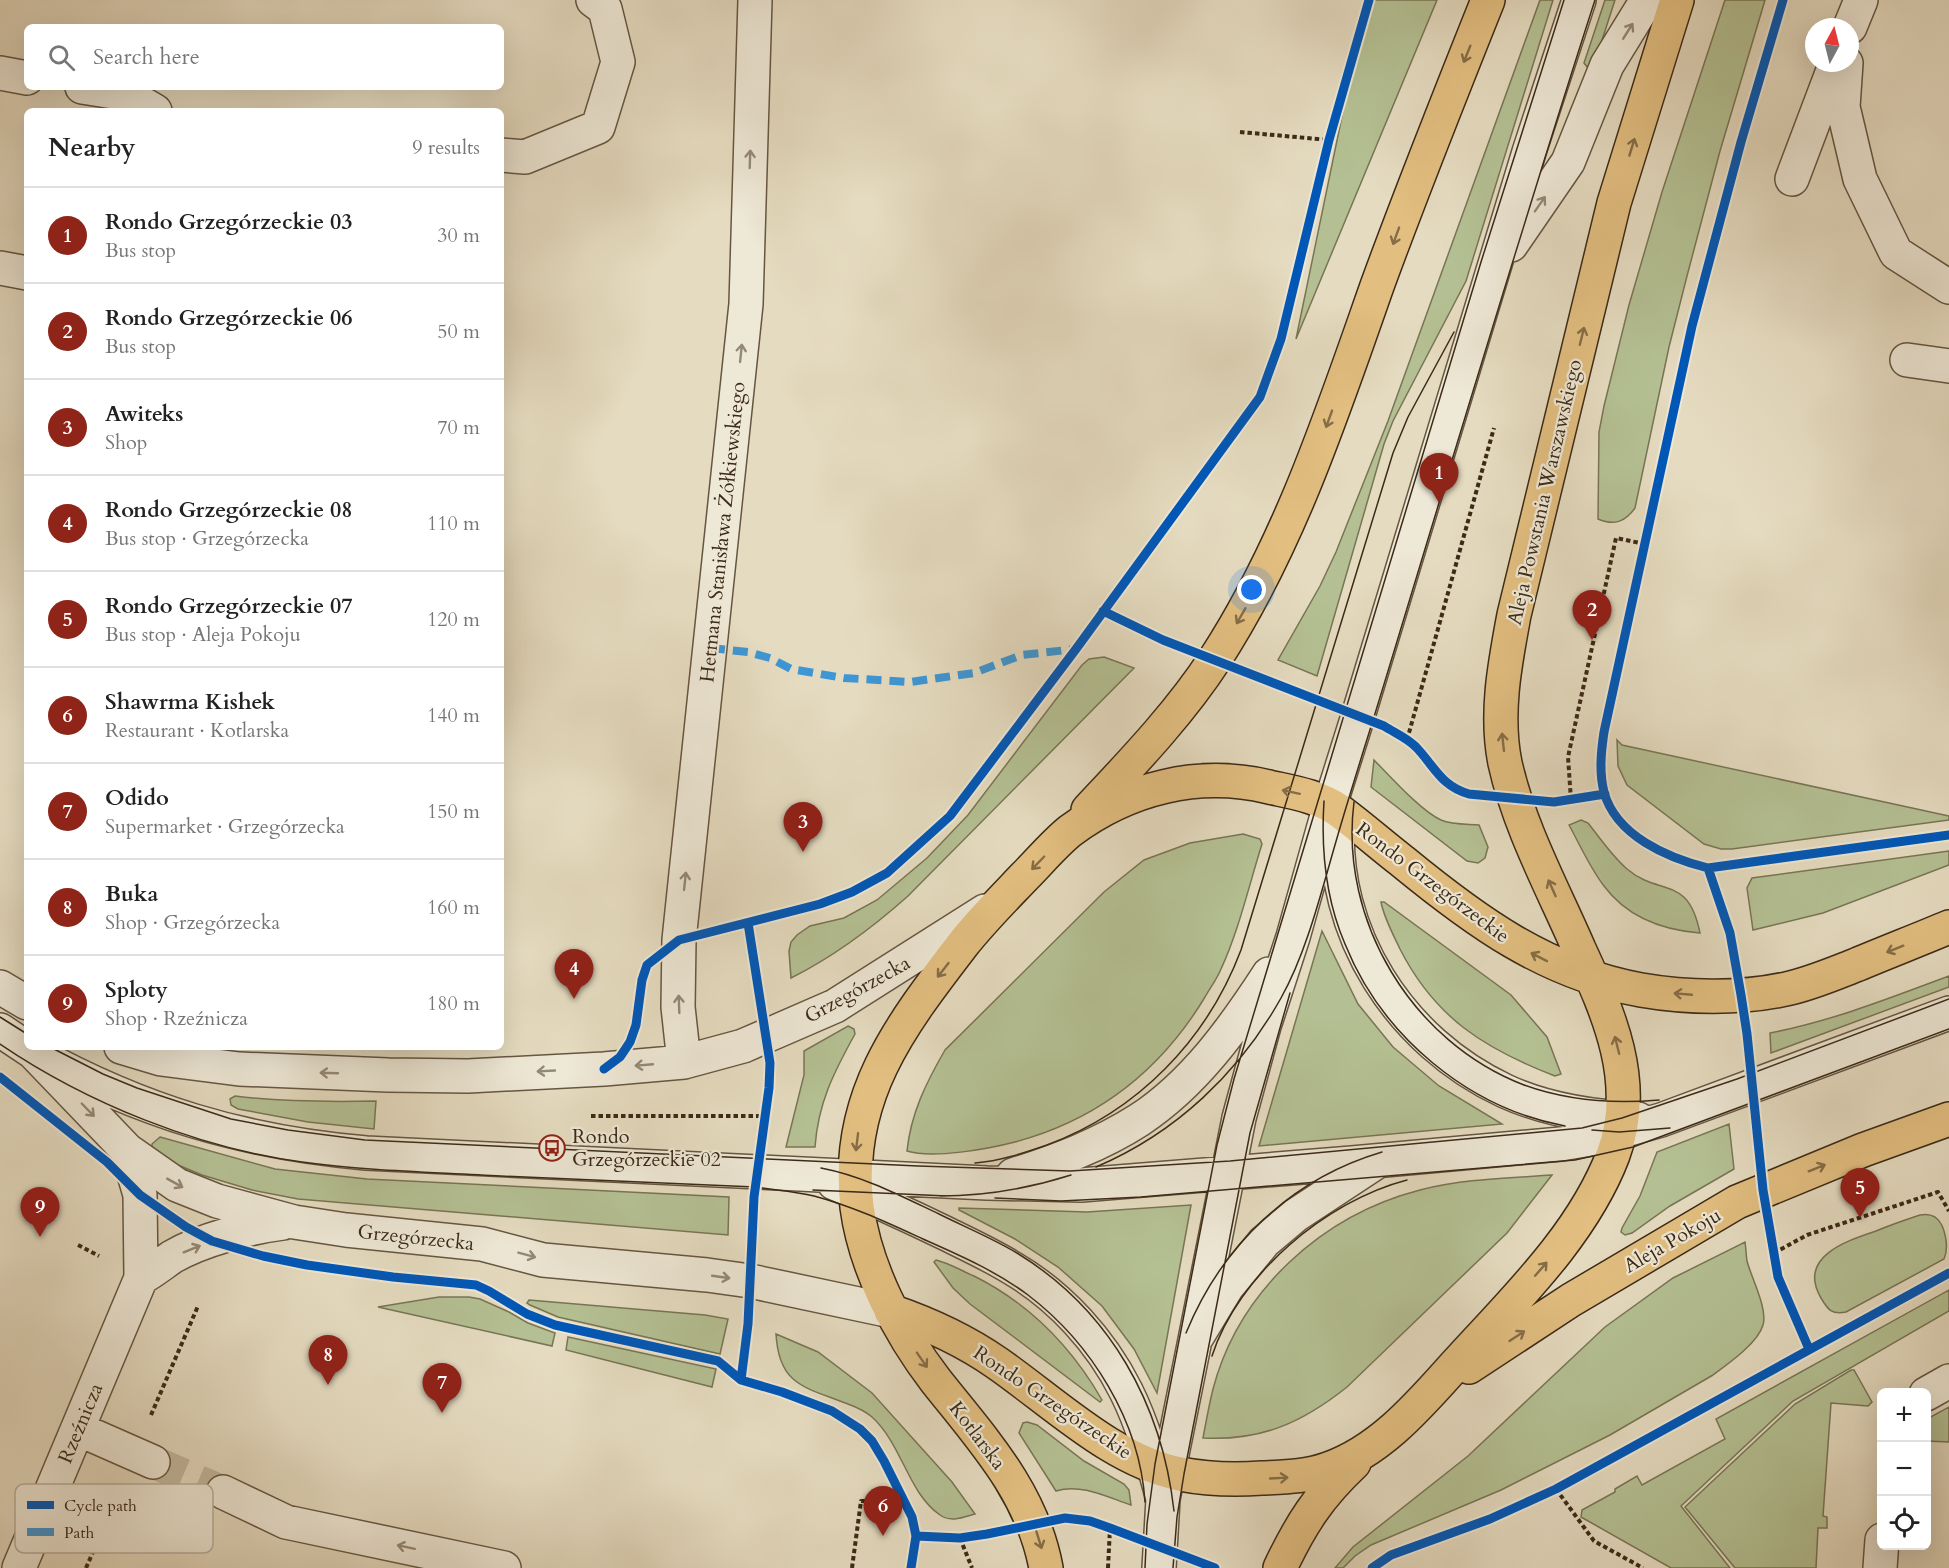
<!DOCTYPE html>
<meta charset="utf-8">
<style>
body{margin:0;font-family:Cardo,serif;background:#f2f2f2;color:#222}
.controls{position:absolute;right:18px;bottom:18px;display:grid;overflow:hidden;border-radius:9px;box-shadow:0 6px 24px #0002}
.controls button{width:54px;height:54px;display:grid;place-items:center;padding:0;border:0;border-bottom:2px solid #e0e0e0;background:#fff;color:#222;font:30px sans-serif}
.compass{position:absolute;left:1805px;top:18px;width:54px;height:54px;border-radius:50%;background:#fff;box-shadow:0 6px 24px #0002;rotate:7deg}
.you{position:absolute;left:1252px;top:590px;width:21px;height:21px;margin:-15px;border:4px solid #fff;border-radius:50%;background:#1a73e8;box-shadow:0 0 0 9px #1a73e833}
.badge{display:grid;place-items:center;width:39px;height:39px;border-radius:50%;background:#8f2418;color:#fff;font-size:20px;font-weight:700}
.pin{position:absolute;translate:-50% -50px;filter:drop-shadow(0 2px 3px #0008)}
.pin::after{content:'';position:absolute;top:32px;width:21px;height:18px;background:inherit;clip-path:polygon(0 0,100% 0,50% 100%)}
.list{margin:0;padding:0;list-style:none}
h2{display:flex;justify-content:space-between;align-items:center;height:78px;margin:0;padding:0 24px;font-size:26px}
h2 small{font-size:20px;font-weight:400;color:#767676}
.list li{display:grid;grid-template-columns:39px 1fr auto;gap:18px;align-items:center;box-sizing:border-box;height:96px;padding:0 24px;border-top:2px solid #e0e0e0}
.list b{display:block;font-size:22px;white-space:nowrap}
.list p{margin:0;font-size:20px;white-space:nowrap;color:#767676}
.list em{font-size:20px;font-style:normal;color:#767676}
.icon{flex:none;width:33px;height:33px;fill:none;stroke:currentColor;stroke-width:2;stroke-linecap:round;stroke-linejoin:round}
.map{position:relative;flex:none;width:1949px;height:1568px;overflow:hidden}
.search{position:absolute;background:#fff;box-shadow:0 6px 24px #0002;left:24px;top:24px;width:480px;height:66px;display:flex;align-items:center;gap:15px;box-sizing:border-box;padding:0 21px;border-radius:9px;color:#767676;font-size:22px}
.panel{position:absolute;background:#fff;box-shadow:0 6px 24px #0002;left:24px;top:108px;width:480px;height:942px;border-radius:9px}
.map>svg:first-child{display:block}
.green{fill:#b4c093;stroke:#787555;stroke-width:1.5}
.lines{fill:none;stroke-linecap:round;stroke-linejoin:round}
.minor-tunnel{stroke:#c3b89e;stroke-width:33;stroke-dasharray:33 16;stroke-linecap:butt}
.minor-casing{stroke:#665641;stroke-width:36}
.major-casing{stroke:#3b2a17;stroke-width:36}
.path{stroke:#3b2a17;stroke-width:4;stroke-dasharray:4.5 3;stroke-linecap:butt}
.minor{stroke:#eee8d6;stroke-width:33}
.major{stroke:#e2be80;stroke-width:33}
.tram{stroke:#3b2a17;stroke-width:1.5}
.quiet{stroke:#3e96d4;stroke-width:8;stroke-dasharray:15 8;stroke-linecap:butt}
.cycleway-casing{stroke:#eee8d6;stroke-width:13}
.cycleway{stroke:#0057b8;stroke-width:9}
.oneway{stroke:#948976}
.oneway2{stroke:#866d46}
.labels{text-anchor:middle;stroke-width:4.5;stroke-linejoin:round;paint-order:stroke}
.street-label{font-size:20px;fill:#3b2a17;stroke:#eee8d6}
.poi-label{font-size:20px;fill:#3b2a17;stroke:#eee8d6;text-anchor:start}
.key{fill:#eee8d6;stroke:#b8af9d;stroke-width:1.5}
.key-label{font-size:16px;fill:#3b2a17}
</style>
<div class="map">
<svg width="1949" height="1568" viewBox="0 0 1949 1568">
<rect width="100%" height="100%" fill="#e5dbc0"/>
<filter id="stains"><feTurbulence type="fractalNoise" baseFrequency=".00333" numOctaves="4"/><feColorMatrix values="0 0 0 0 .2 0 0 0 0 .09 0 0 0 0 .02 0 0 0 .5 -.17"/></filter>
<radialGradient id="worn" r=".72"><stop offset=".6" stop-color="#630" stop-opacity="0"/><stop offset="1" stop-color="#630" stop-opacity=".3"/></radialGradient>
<!-- green -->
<path class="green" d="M1366,0H1437L1296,339Z
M1540,0H1553L1466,281L1393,421L1384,444L1317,676L1278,660L1320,586L1336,552L1388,421Z
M1605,0H1615L1593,68H1588L1584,63Z
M1725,0H1765L1720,151L1687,276L1669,347L1635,508C1625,522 1614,526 1598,519L1599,432L1604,406L1629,305L1662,192Z
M1104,657L1134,668L908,896C871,929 835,956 791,978L789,951L791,942L797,935L810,926L844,918L877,900L927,858L968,815L1082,665L1089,659Z
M1617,740L1622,745L1949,816V820L1732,849H1721L1704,844L1627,785L1618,766Z
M1374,760C1391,777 1421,811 1441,820C1453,825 1467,824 1479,825L1488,847L1485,858L1478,863L1467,861L1371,787Z
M1581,820L1588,823C1600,838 1612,856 1627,869C1660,897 1688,874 1700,933C1662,930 1627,917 1604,886C1590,868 1580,845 1569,825Z
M1243,834L1260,839L1262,844C1249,885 1239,930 1221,969C1217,979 1210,988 1205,997C1161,1070 1097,1120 1015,1142C988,1149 933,1159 907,1151C911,1113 926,1083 945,1050L1104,892L1144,860L1190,843Z
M1949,851V865L1823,913L1753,930L1747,888L1752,878Z
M1381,902H1384L1511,995L1547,1037L1561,1074L1555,1076C1485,1049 1435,1018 1400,949C1393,934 1384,918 1381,902Z
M1322,931L1358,1004L1393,1047L1439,1086L1502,1124L1259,1146Z
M1949,976V987L1771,1053L1770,1033C1832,1021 1890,998 1949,976Z
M848,1026L854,1029L855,1034C834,1072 818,1103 815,1147H786L804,1075V1051Z
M235,1096C282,1102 328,1102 376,1101L374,1129L308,1122L238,1109L231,1105L230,1099Z
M1729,1124L1734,1169L1670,1206L1632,1233L1625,1235L1621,1232L1622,1228L1640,1196L1657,1152Z
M160,1137L275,1169L367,1179L729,1197L728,1235L298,1199L252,1190L202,1175L161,1158L152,1148V1144Z
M1552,1175L1507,1233L1347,1387C1302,1423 1261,1441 1203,1438C1206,1422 1209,1405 1213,1389C1239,1290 1323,1215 1420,1190C1463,1179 1508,1178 1552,1175Z
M1191,1205L1157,1393L1134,1349L1102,1306L1058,1267L1015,1239L959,1210V1208L1087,1212Z
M1920,1215C1925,1214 1930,1214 1935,1217C1946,1225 1949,1248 1944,1259L1846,1312C1832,1315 1828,1310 1821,1298C1797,1257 1846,1241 1876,1231C1890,1225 1905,1220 1920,1215Z
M1745,1242C1746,1248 1746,1255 1747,1261C1751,1277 1768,1309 1763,1325C1758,1343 1728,1364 1713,1375L1610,1435L1501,1490L1371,1545L1355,1556L1343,1568H1335L1353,1547L1468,1456L1605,1327L1673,1278Z
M936,1260C949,1263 962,1271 974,1276C1030,1304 1071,1346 1102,1400L1100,1402L970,1304L953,1288L934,1262Z
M1949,1290V1311L1793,1401L1681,1506L1730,1568H1671L1581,1517L1582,1510L1615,1492V1489L1637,1476L1642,1485L1725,1439L1716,1419Z
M439,1297H469L480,1299L509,1312L528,1323L555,1333L552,1346L378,1307Z
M529,1300L705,1315L728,1319L720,1354L558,1317L530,1305L527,1303Z
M776,1334L818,1352L872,1393L952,1482L975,1514C964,1517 951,1523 940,1515C908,1493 902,1444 872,1417C865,1411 856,1407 848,1404C805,1387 779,1386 776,1334Z
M568,1337L716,1369L712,1387L566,1350Z
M1851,1370H1854L1872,1402L1868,1406L1831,1403L1823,1516L1827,1517V1528H1818L1816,1568H1735L1685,1507L1795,1404Z
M1949,1407V1442L1927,1441V1419Z
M1027,1422L1037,1425L1084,1461L1124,1484L1129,1490L1131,1505C1107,1497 1081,1483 1056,1491L1019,1433L1023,1423Z"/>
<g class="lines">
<!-- minor-tunnel -->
<path class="minor-tunnel" d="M153,1462L223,1492"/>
<!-- minor casing -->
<g class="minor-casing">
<path id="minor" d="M1850,27L1861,0
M1846,63L1843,107L1860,179L1896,253L1949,287
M0,73L27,78
M82,87L126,94L155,111
M501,155L525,157L598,127L618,62L605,9L593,0
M1792,179L1835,65
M1511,245L1568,162L1607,65L1647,0
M0,268L27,273
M1907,360L1949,366
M1338,816C1329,933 1400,1042 1505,1091C1546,1110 1593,1117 1638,1119
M0,987L27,1003
M0,1030L33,1052L127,1150L177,1185L217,1201L294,1222L346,1230L482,1244L543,1260L707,1275L750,1281L891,1311
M121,1047L161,1059L239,1069L388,1075L468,1076L604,1069L684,1062L743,1046L835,1006L985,911
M33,1052C142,1112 242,1142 366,1153L987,1183L1081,1185L1352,1163L1561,1144L1597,1138L1661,1120L1949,1013
M684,1062L678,1007L679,940L746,304L755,0
M1013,1175C1057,1161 1100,1145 1139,1120C1194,1084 1234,1028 1269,974
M834,1183C873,1199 910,1216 947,1234C969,1245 991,1255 1012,1268C1060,1296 1101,1341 1126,1391C1143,1425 1153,1462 1163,1499
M141,1278C152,1272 162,1264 172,1257C201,1240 250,1227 283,1223
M1195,1340L1239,1118L1264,1026L1293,937L1330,805L1358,716L1529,152L1579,0
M1926,1394L1949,1381
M78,1429L153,1462
M223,1492L286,1522L504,1568
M19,1568L141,1278L140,1195L127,1150
M1159,1568L1163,1499L1195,1340L1227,1287L1264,1242L1296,1215L1375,1163
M1880,1568L1882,1540"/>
</g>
<!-- major casing -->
<g class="major-casing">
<path id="major" d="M1088,810C1132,763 1180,713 1215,659C1289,545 1332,414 1377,286C1412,190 1450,95 1488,0
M891,1311C929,1324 964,1340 997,1363C1052,1401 1113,1461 1180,1474C1206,1479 1235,1480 1262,1478C1284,1477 1306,1477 1328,1469C1377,1452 1414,1411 1448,1373C1507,1307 1581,1239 1613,1155C1640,1083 1609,1014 1579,949C1553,889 1519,827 1505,763C1495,714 1505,663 1514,615L1614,203L1677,0
M1469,1367L1571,1300L1737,1202L1863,1150L1949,1119
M1046,1568C1032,1492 982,1439 936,1381C899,1333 865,1268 857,1207C844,1098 900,1026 963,944C982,920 1004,898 1025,876C1039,862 1054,844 1070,831C1128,788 1198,770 1269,787C1291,792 1318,796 1338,810C1360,826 1380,844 1402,861C1475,921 1546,973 1641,990C1687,998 1740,999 1786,989C1810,984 1833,974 1856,965C1887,952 1918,940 1949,927
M1280,1568C1301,1524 1318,1497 1354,1463"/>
</g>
<!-- path -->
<path class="path" d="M1240,132L1329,140
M1407,740L1494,428
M1571,800L1568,757L1616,538L1645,544
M591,1116H764
M78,1245L99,1256
M1774,1253L1807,1235L1938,1192L1949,1211
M151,1415L198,1306
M1556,1489L1594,1541L1643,1568
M960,1538L972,1568
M86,1568L118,1494
M852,1568L861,1501H903
M1108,1568L1110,1528"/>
<!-- minor -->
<use href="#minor" class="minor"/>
<!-- major -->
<use href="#major" class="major"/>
<!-- tram -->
<path class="tram" d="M1324,801C1321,848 1326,900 1345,944C1382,1036 1468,1108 1565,1126
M1354,802C1339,921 1412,1042 1524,1085C1568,1101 1613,1104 1659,1100
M0,1017L27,1034
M0,1044C87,1103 198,1148 302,1162C368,1171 435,1172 501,1176C586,1180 671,1183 755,1187C774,1190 795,1191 814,1196C852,1206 888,1223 923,1239C959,1255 996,1271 1028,1295C1091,1343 1140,1421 1145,1502
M50,1047L103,1074L137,1088L231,1119L288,1130L365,1140L918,1166L1070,1171L1230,1161L1582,1128L1622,1118L1737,1079L1949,999
M1592,1130L1619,1132L1670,1128
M975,1163C1000,1161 1024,1153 1047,1145C1138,1111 1207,1040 1241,950L1393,453L1408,417L1454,332
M1096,1167C1176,1133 1239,1073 1281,998C1307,952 1322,889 1337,838C1352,786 1369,734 1385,681C1454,454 1522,226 1595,0
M821,1168C863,1176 901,1196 939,1214C965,1227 992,1238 1017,1253C1110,1310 1162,1404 1174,1511
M813,1190L947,1196
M940,1196C985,1196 1027,1189 1071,1175
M995,1198L1061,1201L1141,1197L1575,1160L1633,1147L1949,1029
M1186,1333C1222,1245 1291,1179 1382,1152
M1212,1356C1238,1275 1326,1201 1407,1180
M1145,1568L1147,1524L1155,1464L1217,1145L1234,1079L1481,262L1564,0
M1173,1568L1177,1517L1184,1474L1250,1133L1290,993"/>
<!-- quiet -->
<path class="quiet" d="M710,648L748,652L770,658L791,669L844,678L910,682L974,673L1022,655L1076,649"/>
<!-- cycleway casing -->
<g class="cycleway-casing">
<path id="cycleway" d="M1783,0L1741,142L1692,326L1604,732C1601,752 1599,772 1604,792C1616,836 1668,858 1708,868L1730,933L1741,995L1747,1034L1763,1190L1778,1277L1809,1349
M1103,611L1163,640L1384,726C1395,733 1407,738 1416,747C1435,767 1441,786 1469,794L1554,802L1605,794
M1708,868L1949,835
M604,1069L620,1057L630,1042L636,1025L642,980L647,965L679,940L820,904L852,892L887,873L950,816L1076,649L1260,397L1281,339L1329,140L1369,0
M0,1077L107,1162L140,1195L186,1227L212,1241L263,1256L307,1265L393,1277L476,1285L489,1291L527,1314L555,1325L718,1361L741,1380L782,1392L832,1411L860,1429L872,1441L884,1461L912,1517L916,1536L911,1568
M741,1380L748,1324L754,1197L769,1088L770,1063L748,923
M916,1536L960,1538L987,1534L1065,1518L1090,1521L1110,1528L1215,1568
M1372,1568L1391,1555L1490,1519L1556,1489L1949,1273"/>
</g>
<!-- cycleway -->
<use href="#cycleway" class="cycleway"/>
</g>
<!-- one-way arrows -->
<defs><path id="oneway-shaft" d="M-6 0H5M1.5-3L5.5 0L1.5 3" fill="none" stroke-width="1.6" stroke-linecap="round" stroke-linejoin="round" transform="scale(1.5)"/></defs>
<g class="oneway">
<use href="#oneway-shaft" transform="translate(1628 31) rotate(-58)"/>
<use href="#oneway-shaft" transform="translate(750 159) rotate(-88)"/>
<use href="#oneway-shaft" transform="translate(1540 204) rotate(-55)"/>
<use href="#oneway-shaft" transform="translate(741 353) rotate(-84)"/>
<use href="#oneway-shaft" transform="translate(685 881) rotate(-84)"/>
<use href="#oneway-shaft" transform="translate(679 1004) rotate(-92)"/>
<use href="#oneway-shaft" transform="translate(644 1065) rotate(175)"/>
<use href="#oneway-shaft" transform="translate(546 1071) rotate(177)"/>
<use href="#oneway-shaft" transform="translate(329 1073) rotate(-178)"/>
<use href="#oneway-shaft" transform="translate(88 1110) rotate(46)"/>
<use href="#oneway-shaft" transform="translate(175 1183) rotate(29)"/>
<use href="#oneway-shaft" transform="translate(192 1249) rotate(-22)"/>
<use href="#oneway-shaft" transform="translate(527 1255) rotate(15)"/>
<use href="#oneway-shaft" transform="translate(721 1277) rotate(8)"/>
<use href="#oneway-shaft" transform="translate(406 1547) rotate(-168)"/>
</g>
<g class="oneway2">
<use href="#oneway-shaft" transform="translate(1467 54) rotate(112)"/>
<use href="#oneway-shaft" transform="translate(1632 147) rotate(-73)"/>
<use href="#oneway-shaft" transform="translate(1396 236) rotate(110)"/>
<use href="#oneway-shaft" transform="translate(1582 336) rotate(-76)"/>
<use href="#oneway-shaft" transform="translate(1329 419) rotate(110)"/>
<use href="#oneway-shaft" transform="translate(1241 616) rotate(120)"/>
<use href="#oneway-shaft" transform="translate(1503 742) rotate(-96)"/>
<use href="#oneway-shaft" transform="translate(1291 792) rotate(-168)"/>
<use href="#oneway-shaft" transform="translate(1038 863) rotate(134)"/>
<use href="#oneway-shaft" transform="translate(1552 888) rotate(-114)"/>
<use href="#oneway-shaft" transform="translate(1895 949) rotate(158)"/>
<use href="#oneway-shaft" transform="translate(1539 957) rotate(-153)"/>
<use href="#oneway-shaft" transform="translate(943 970) rotate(128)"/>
<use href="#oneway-shaft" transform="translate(1683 994) rotate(-175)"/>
<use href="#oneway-shaft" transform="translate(1617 1045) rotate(-104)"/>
<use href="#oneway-shaft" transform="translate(857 1142) rotate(97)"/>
<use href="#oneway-shaft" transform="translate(1817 1168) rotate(-22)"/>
<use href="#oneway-shaft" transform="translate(1541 1269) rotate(-49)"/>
<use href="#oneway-shaft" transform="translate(1517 1336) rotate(-33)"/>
<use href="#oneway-shaft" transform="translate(922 1360) rotate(55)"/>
<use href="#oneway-shaft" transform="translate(1279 1478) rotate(-3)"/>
<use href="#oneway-shaft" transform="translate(1039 1540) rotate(73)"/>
</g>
<!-- icons -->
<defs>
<g id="bus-ring" transform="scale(1.35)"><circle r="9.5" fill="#eee8d6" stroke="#8f2418" stroke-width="1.5"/><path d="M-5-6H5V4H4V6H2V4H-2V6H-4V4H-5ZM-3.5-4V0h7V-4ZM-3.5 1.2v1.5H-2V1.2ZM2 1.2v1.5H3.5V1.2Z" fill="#8f2418"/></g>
</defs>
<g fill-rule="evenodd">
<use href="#bus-ring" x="552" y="1148"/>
</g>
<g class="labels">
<!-- street labels -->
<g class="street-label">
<text transform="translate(1544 492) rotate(-77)" y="7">Aleja Powstania Warszawskiego</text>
<text transform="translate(722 532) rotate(-84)" y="7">Hetmana Stanisława Żółkiewskiego</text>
<text transform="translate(1433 882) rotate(37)" y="7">Rondo Grzegórzeckie</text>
<text transform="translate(857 989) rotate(-29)" y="7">Grzegórzecka</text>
<text transform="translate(416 1237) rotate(6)" y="7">Grzegórzecka</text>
<text transform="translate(1672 1240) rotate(-30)" y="7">Aleja Pokoju</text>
<text transform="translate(1053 1402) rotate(34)" y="7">Rondo Grzegórzeckie</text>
<text transform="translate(80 1423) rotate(-67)" y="7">Rzeźnicza</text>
<text transform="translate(978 1435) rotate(53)" y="7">Kotlarska</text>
</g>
<!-- poi labels -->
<g class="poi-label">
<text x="572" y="1143">Rondo<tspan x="572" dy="23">Grzegórzeckie 02</tspan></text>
</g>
</g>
<!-- legend -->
<rect x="15" y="1484" width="198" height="69" rx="9" class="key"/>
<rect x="27" y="1501" width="27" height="8" fill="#0057b8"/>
<rect x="27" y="1528" width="27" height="8" fill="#3e96d4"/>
<g class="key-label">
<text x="64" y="1511">Cycle path</text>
<text x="64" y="1538">Path</text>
</g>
<rect width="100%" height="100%" filter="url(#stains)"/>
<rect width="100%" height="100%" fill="url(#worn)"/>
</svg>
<div class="controls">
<button>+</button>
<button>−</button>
<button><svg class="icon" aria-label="locate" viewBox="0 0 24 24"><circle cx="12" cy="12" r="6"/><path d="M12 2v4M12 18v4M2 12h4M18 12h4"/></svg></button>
</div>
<svg class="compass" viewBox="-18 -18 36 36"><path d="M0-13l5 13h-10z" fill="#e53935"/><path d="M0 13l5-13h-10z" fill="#767676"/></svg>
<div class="you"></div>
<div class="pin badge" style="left:1439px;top:503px">1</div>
<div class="pin badge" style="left:1592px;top:640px">2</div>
<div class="pin badge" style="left:803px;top:852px">3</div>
<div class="pin badge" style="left:574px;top:999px">4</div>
<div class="pin badge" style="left:1860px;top:1218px">5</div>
<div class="pin badge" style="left:883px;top:1536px">6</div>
<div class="pin badge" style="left:442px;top:1413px">7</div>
<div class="pin badge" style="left:328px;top:1385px">8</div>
<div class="pin badge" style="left:40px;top:1237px">9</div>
<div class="search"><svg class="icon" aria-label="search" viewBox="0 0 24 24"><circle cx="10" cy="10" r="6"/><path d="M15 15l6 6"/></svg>Search here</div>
<section class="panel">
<h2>Nearby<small>9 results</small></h2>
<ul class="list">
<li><span class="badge">1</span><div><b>Rondo Grzegórzeckie 03</b><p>Bus stop</p></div><em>30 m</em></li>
<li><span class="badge">2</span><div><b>Rondo Grzegórzeckie 06</b><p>Bus stop</p></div><em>50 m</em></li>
<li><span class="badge">3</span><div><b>Awiteks</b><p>Shop</p></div><em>70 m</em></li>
<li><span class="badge">4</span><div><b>Rondo Grzegórzeckie 08</b><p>Bus stop · Grzegórzecka</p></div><em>110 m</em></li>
<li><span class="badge">5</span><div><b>Rondo Grzegórzeckie 07</b><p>Bus stop · Aleja Pokoju</p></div><em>120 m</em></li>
<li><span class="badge">6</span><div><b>Shawrma Kishek</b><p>Restaurant · Kotlarska</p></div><em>140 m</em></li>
<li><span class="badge">7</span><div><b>Odido</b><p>Supermarket · Grzegórzecka</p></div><em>150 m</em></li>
<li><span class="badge">8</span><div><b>Buka</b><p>Shop · Grzegórzecka</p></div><em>160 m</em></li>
<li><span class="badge">9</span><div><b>Sploty</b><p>Shop · Rzeźnicza</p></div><em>180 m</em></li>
</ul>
</section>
</div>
